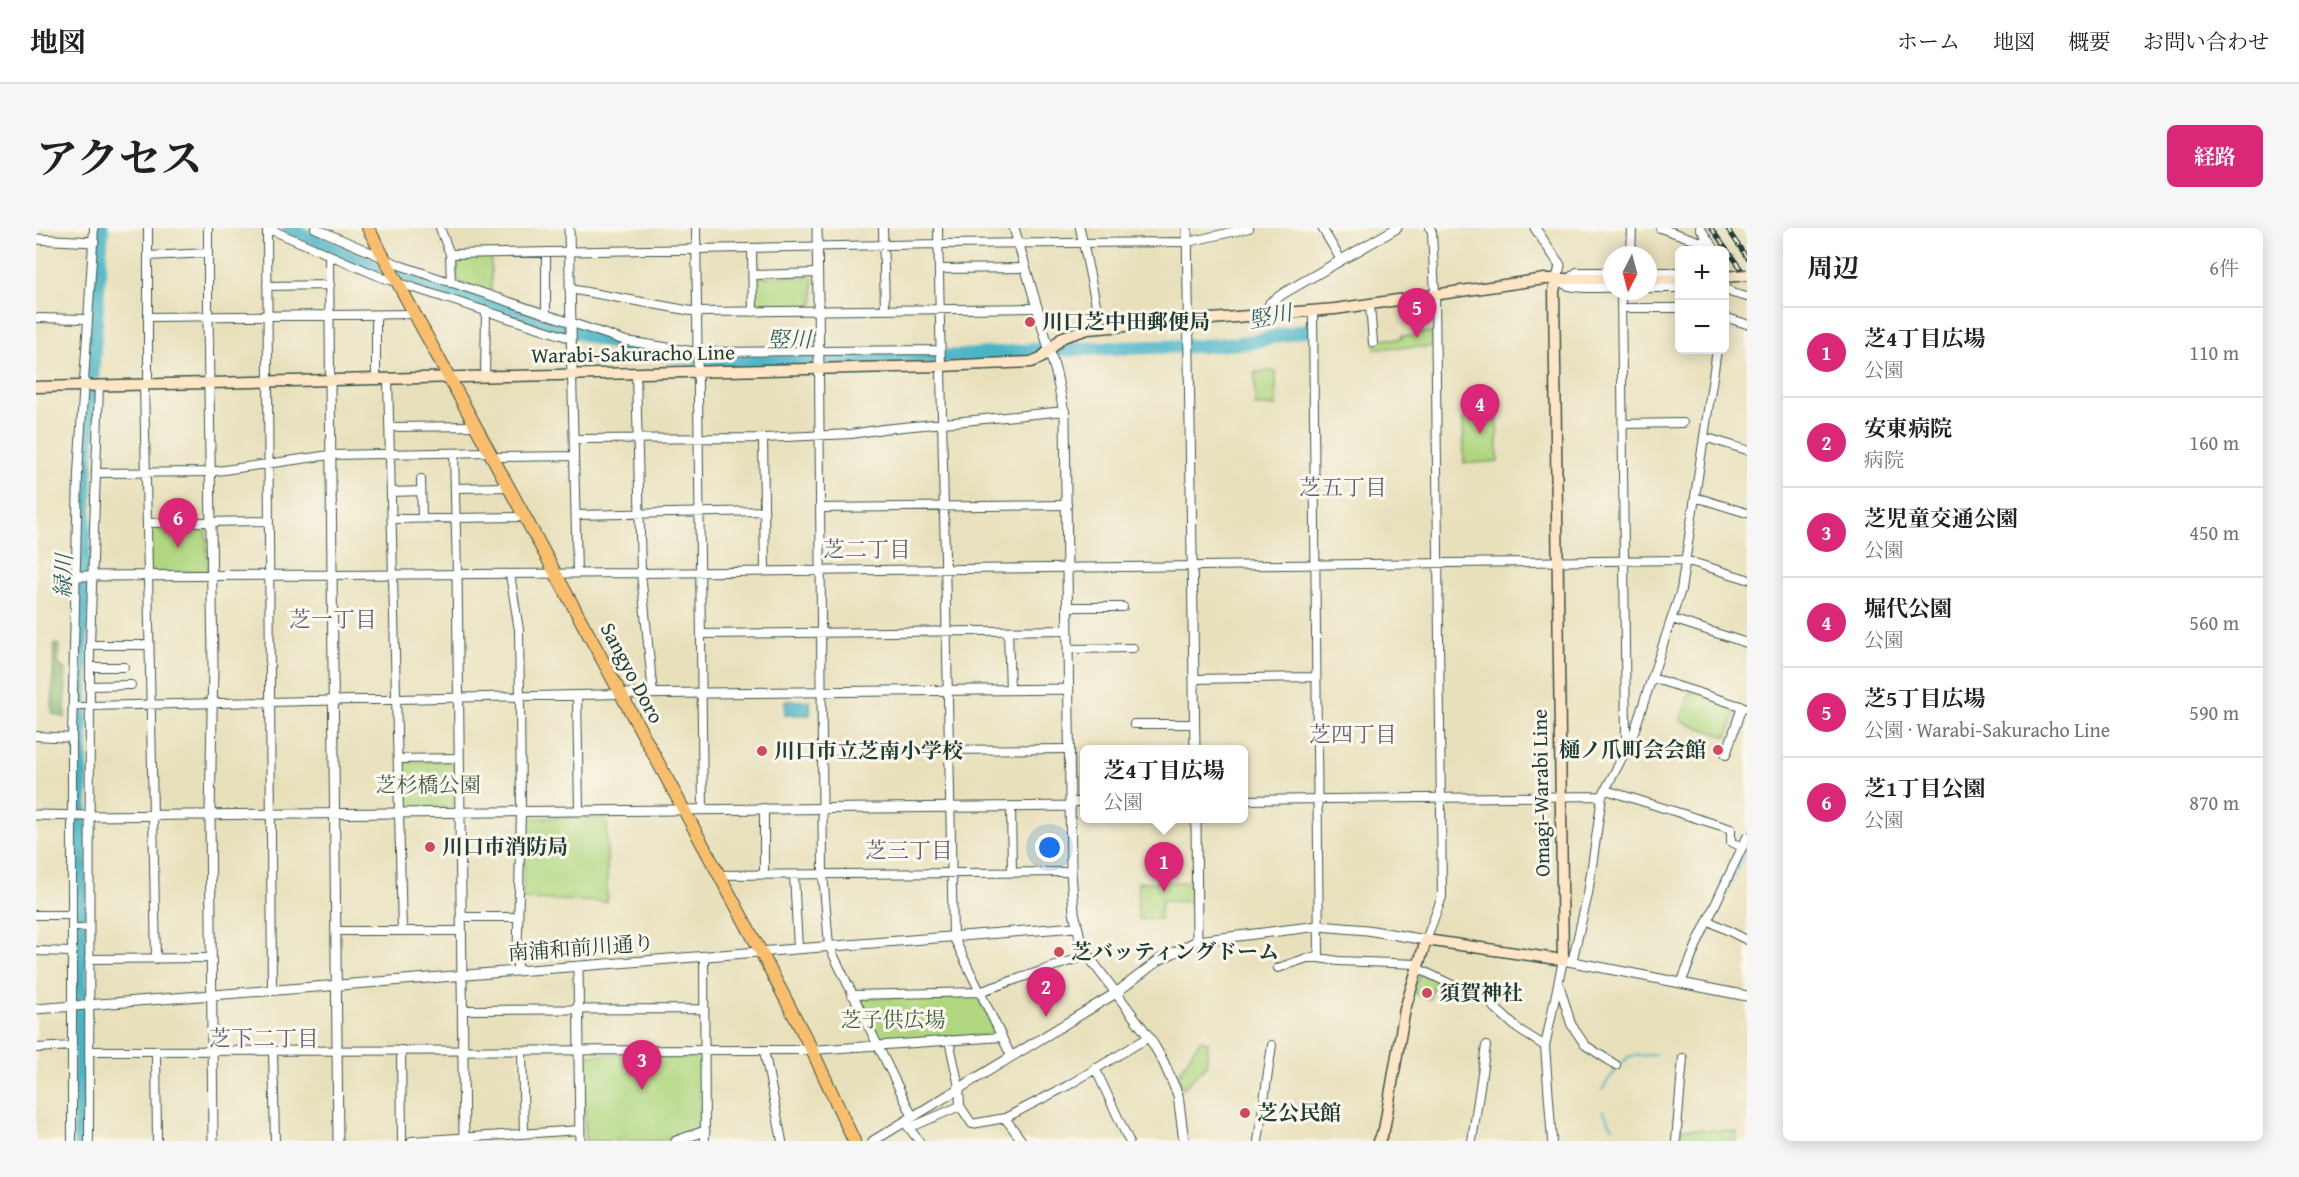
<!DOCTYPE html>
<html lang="ja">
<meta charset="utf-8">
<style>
body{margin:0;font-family:"Gentium Book Plus","Noto Serif JP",serif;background:#f6f6f6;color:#202124}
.controls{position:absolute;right:18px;top:18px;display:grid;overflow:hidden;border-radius:9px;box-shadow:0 3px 15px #0003}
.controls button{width:54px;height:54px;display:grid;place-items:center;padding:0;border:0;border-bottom:2px solid #e0e0e0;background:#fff;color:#202124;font:30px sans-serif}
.compass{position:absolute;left:1567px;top:18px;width:54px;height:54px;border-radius:50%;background:#fff;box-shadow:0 3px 15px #0003;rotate:186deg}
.you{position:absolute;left:1014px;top:620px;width:21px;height:21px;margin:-15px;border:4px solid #fff;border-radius:50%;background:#1a73e8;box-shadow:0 0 0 9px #1a73e833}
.badge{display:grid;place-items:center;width:39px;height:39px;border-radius:50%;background:#db2777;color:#fff;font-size:20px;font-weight:700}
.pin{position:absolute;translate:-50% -50px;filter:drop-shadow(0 2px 3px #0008)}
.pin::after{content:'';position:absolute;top:32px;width:21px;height:18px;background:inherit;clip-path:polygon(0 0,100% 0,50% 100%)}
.popup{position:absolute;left:1044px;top:517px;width:168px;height:78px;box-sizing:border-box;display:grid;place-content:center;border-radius:9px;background:#fff;filter:drop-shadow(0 2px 4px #0005);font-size:20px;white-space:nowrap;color:#757577}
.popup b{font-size:22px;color:#202124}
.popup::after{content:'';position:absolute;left:50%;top:100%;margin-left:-12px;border:12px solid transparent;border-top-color:#fff}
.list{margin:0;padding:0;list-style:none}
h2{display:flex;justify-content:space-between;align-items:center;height:78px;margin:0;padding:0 24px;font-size:26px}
h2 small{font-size:20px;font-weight:400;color:#757577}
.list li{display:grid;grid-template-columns:39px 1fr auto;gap:18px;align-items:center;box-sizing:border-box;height:90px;padding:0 24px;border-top:2px solid #e0e0e0}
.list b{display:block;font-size:22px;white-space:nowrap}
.list p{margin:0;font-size:20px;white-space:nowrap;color:#757577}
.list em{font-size:20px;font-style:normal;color:#757577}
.map{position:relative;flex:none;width:1711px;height:913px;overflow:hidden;border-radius:9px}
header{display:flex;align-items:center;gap:36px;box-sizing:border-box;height:84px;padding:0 30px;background:#fff;border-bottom:2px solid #e0e0e0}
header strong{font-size:28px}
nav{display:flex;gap:33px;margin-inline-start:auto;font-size:21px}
.intro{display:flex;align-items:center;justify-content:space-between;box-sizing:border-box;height:144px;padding:0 36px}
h1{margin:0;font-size:42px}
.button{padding:15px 27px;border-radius:9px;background:#db2777;color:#fff;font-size:21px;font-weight:700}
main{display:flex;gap:36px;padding:0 36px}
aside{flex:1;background:#fff;border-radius:9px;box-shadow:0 3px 15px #0003}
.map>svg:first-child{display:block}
.green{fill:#b0d780;stroke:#688a5a;stroke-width:1.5}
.forest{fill:#8cb86e;stroke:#567a51;stroke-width:1.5}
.water{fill:#49b4c6;stroke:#34787d;stroke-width:1.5}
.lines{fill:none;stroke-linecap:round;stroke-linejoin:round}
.stream{stroke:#49b4c6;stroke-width:2}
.river{stroke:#49b4c6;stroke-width:14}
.pedestrian-casing{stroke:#3d5548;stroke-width:8}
.minor-casing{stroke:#3d5548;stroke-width:10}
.tertiary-casing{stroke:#3d5548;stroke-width:11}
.secondary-casing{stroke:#3d5548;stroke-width:13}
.primary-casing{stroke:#3d5548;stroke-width:14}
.pedestrian{stroke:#fff;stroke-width:6}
.minor{stroke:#fff;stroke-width:8}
.tertiary{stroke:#fff;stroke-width:9}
.secondary{stroke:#fde5c5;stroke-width:10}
.primary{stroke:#f9be6d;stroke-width:12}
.rail-casing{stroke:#1f3d34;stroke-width:4.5}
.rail{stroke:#fbf7ec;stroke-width:2;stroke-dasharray:7;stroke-linecap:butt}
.secondary-bridge-casing{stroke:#3d5548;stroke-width:13;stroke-linecap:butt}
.secondary-bridge{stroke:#fde5c5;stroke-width:10}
.poi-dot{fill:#d1495b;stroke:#fbf7ec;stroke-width:2}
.labels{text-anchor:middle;stroke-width:6;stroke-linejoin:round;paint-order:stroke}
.poi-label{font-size:21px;font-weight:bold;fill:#1f3d34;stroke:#fbf7ec;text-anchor:start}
.street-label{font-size:21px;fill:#1f3d34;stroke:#fbf7ec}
.park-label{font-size:21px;fill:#3c5c43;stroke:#fbf7ec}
.water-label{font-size:22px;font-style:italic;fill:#2c6160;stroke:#fbf7ec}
.neighbourhood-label{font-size:22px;fill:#5d6376;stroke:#fbf7ec}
</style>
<header>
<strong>地図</strong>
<nav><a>ホーム</a><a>地図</a><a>概要</a><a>お問い合わせ</a></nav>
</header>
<div class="intro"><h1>アクセス</h1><a class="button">経路</a></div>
<main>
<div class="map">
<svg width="1711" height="913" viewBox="0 0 1711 913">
<rect width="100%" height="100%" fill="#fbf7ec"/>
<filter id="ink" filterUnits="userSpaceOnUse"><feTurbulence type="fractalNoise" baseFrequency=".0167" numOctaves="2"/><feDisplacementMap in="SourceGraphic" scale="12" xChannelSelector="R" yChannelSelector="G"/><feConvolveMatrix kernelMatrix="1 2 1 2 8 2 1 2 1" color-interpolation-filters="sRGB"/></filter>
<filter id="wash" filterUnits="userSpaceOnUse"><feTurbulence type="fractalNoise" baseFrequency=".008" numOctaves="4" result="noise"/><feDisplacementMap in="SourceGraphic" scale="24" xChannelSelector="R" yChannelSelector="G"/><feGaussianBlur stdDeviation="1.35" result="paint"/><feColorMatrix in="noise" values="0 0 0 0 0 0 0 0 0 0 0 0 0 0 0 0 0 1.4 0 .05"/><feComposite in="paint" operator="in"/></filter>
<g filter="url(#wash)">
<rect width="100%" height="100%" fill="#e8e0bb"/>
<!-- green -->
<path class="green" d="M455,27V65L424,55L421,52V31L425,28Z
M775,48L777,51L778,75L774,80H722L719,78V51L722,49Z
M1379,100H1385V105H1396L1397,119L1339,120V111H1365L1366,108H1378Z
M1240,143V178H1219V144Z
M1461,178L1462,234L1428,235L1427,179Z
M115,297H167L170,300L172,341L168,344H117L113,340V299Z
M1654,464L1697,478L1700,483L1692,509L1644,493Z
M416,533L418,535V576L415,580H371L367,577L366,537L368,534Z
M571,589V674L487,671L489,592L491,590Z
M1102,654H1155V674L1125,673L1124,691H1102Z
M1384,744L1400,751L1394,771L1378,766Z
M938,767L943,770L958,800L955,807L846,814L842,811L824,776L828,770Z
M1164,812L1172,814L1170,838L1146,861L1142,847Z
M660,826L665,829L664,895L661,901L626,913H549L548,830L551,827Z
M1645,900L1701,904L1700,913H1644Z"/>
<!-- forest -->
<path class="forest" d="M18,416L23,417L22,435L30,443L29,490L16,485Z"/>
<!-- water -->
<path class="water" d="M749,473H774V487H749Z"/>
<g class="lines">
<!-- stream -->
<path class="stream" d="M1693,53L1711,56
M1677,692L1711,620
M1665,716L1675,697
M1652,746L1661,727
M1566,862L1573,851L1593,828L1619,827
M1567,882L1577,900"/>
<!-- river -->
<path class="river" d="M253,0L362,50L469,81L595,121L656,131L702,134L757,133L927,128L997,122L1165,118L1216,114L1273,101
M44,913L45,425L50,245L66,0"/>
</g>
</g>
<g filter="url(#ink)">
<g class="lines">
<!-- pedestrian casing -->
<g class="pedestrian-casing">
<path id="pedestrian" d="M37,478H54
M36,700H53"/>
</g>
<!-- minor casing -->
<g class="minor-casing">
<path id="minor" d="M112,0V156
M172,0V89
M231,0L236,763
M231,0L347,50L534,110
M279,0L366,38L590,113L661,124L904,122
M404,0L414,26L415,55
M660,0L667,581
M847,0L849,81
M902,0L917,708L975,828
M1044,0L1065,100
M1286,0L1305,32
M1624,0L1677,18
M1664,0L1679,22
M716,21L717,84
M510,24V87
M414,26L902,16L1152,14L1213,0
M293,27L294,152
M1595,27L1596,0
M112,28L172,25
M903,41L990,40
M1612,44H1644
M717,47L782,45
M1521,51C1533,64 1560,59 1576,60
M1532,51L1541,44H1576
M231,58L294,57
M1688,58L1696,65L1711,69
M1612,60H1644
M534,61L661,84L1002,80
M1585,63L1590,507L1595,513
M1334,77L1337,115
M1585,80H1644
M1277,83L1283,730
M340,87V151
M112,89L379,86
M1688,89L1711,96
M0,90L51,91
M783,141L787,646L793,718L876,887
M600,145L605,345L617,466
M536,147L541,345
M449,148L450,82
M352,151L366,703
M108,156L120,731
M1587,196L1647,195
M354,199L440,198
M1668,209L1711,222
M727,210L729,343
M538,211L727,210L815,206L847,201L1029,183
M418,225L421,346
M457,229L538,228
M60,245L174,244L294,227L454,224
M385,251L386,290
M419,260L473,259
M355,264L385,263
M1659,269L1711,285
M785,280L1031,277
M540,287L728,283
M356,291L489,289
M111,295L233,293
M474,346L483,402L484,470L485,583L481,743
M296,347L605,345L1649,332L1711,351
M1032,379H1087
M1636,391L1711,415
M972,403L974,462
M665,406L1032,402
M54,417H113
M1033,421L1097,420
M54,439H88
M1616,450L1711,480
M1158,451L1280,449
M54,458L95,457
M541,467L543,582
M54,478L585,466
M1098,496H1159
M0,508L36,510
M786,523L1034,521
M1690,527L1706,478
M362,531L422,530
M1570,562L1695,601V614L1707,619
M1208,572L1566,568
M1035,574H1048
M975,579L976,644
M728,580V647
M684,647L1035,644
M758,647L762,720
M0,687H36
M425,689H482
M1673,693L1711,712
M300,703H425
M1390,712L1406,669L1399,67L1396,4L1394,0
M0,723L37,724
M668,729L669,913
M53,731L175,730
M1536,734L1552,666L1566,568L1595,513L1645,362L1681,122
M1242,740L1271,730H1283L1302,733L1382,736
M1381,740L1454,775L1482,801L1509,818
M1645,755L1663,711L1711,609
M1524,759L1535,796L1549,817L1580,837
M816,767L943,764L1052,727
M426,782L668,781
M913,812L923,859L924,878L936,896L969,890L1031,858L1113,809
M0,820L36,818
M365,822L366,913
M486,822L488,906
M728,822L746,913
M53,823L776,822L966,809
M237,823L239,913
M120,824L121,913
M1059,840L1093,913
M969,890L986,913
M870,896L883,913
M873,900L924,878
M36,913V510L42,245L58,0
M53,913L54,417L63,157
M376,913L544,902
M1222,913L1236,817
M1436,913L1450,818
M1516,913L1509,818L1527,732
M1640,913L1647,830"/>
</g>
<!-- tertiary casing -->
<g class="tertiary-casing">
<path id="tertiary" d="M533,0L536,147
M781,0L783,141
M978,0L1020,145L1029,189L1035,644L1038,684L1044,710L1056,733L1113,809L1127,833L1142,867L1148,913
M1151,0L1159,522
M1499,0L1524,37L1521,51
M0,11L58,14
M1231,86L1234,75L1248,65L1361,0
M172,89L177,439L174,586L177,913
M294,152L302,913
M421,346L428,913
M40,348L296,347
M585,466L1033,461
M0,587L53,588L1035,578
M1160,590L1161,713
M1527,732L1711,768
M542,738L544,913
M0,781L1040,699
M640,913L669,903
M837,913L1080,765L1123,732L1161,713L1283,698L1331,702L1390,712"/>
</g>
<!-- secondary casing -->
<g class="secondary-casing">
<path id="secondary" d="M1612,51L1644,52
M0,159L905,138L995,134L1005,130L1027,109L1052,101L1299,81L1509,51H1576
M1343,913L1348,902L1369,781L1390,712L1527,732L1518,63L1521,51"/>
</g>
<!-- primary casing -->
<g class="primary-casing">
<path id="primary" d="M332,0L725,724L776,822L818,913"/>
</g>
<!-- pedestrian -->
<use href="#pedestrian" class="pedestrian"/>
<!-- minor -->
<use href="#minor" class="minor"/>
<!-- tertiary -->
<use href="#tertiary" class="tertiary"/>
<!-- secondary -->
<use href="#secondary" class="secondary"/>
<!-- primary -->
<use href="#primary" class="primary"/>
<!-- rail casing -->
<g class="rail-casing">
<path id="rail" d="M1675,0L1711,49
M1691,0L1711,30"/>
</g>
<!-- rail -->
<use href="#rail" class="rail"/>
<!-- secondary-bridge casing -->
<g class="secondary-bridge-casing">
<path id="secondary-bridge" d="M1688,49L1711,47"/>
</g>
<!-- secondary-bridge -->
<use href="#secondary-bridge" class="secondary-bridge"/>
</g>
</g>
<!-- markers -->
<g class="poi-dot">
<circle cx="994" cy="94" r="6"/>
<circle cx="1682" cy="522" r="6"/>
<circle cx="726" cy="523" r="6"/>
<circle cx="394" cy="619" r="6"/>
<circle cx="1023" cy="724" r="6"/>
<circle cx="1391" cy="765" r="6"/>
<circle cx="1209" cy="885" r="6"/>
</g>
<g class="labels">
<!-- poi labels -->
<g class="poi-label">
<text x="1006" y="101">川口芝中田郵便局</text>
<text x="1670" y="529" text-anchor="end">樋ノ爪町会会館</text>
<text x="738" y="530">川口市立芝南小学校</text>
<text x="406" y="626">川口市消防局</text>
<text x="1035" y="731">芝バッティングドーム</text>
<text x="1403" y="772">須賀神社</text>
<text x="1221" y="892">芝公民館</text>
</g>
<!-- street labels -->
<g class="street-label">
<text transform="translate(597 126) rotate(-1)" y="7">Warabi-Sakuracho Line</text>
<text transform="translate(596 445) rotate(62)" y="7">Sangyo Doro</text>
<text transform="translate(1505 565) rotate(-91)" y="7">Omagi-Warabi Line</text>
<text transform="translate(545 720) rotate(-4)" y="7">南浦和前川通り</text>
</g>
<!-- park labels -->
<g class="park-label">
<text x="392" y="564">芝杉橋公園</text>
<text x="857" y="799">芝子供広場</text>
</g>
<!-- water labels -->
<g class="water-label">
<text transform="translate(1234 88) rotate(-11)" y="8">竪川</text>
<text x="753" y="119">竪川</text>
<text transform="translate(27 348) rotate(-88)" y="8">緑川</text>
</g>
<!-- neighbourhood labels -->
<g class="neighbourhood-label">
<text x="1307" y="267">芝五丁目</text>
<text x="831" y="329">芝二丁目</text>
<text x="297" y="399">芝一丁目</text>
<text x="1317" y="514">芝四丁目</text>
<text x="873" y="630">芝三丁目</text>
<text x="228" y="818">芝下二丁目</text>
</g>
</g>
</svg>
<div class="controls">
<button>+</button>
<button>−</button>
</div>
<svg class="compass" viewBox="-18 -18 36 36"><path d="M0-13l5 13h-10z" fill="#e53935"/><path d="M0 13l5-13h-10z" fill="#757577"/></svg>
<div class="you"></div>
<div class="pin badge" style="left:1128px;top:664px">1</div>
<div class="popup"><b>芝4丁目広場</b>公園</div>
<div class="pin badge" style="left:1010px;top:789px">2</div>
<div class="pin badge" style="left:606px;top:862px">3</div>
<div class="pin badge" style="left:1444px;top:206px">4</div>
<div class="pin badge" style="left:1381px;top:110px">5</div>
<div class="pin badge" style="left:142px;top:320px">6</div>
</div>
<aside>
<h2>周辺<small>6件</small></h2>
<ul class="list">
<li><span class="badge">1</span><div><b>芝4丁目広場</b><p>公園</p></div><em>110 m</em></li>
<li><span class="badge">2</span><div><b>安東病院</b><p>病院</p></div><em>160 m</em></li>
<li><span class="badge">3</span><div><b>芝児童交通公園</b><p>公園</p></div><em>450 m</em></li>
<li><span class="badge">4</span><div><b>堀代公園</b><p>公園</p></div><em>560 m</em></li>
<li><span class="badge">5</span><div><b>芝5丁目広場</b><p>公園 · Warabi-Sakuracho Line</p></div><em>590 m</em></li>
<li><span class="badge">6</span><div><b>芝1丁目公園</b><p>公園</p></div><em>870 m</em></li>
</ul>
</aside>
</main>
